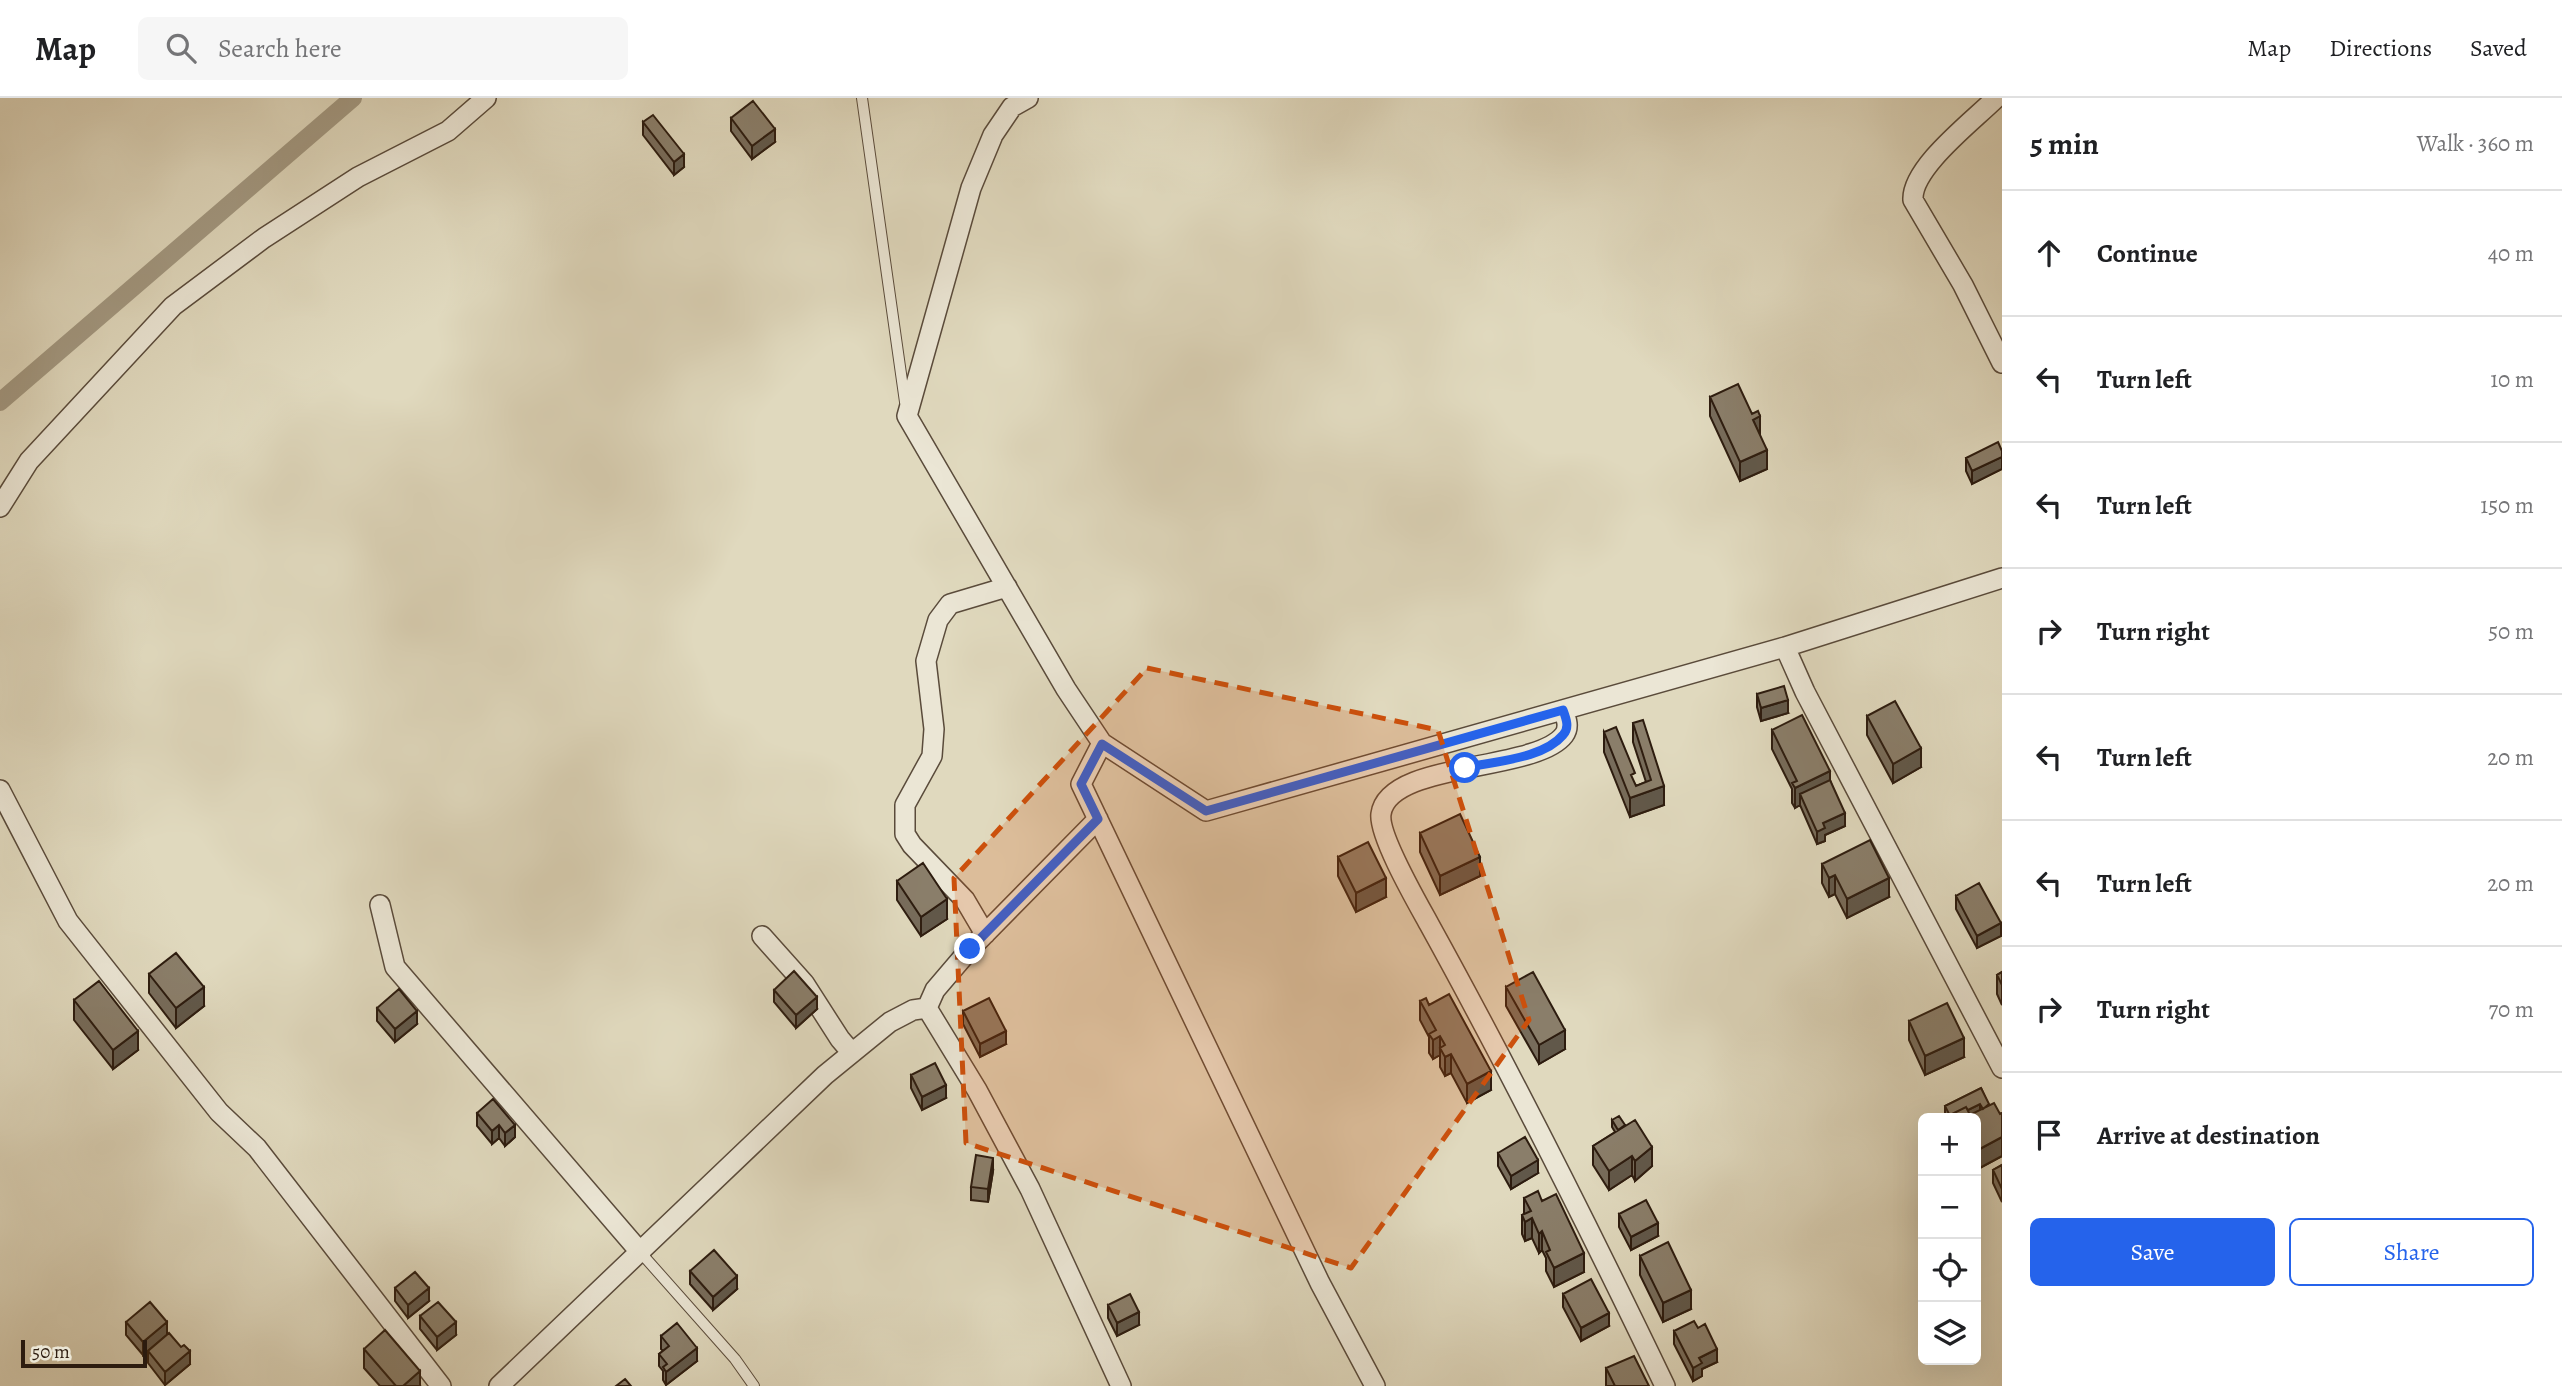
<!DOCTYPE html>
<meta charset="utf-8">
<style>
body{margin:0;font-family:Alegreya,serif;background:#f6f6f6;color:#202124}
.controls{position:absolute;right:21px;bottom:21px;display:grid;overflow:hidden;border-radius:10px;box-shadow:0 7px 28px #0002}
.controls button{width:63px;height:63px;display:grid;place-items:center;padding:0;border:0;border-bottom:2px solid #e0e0e0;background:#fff;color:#202124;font:35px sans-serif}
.scale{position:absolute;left:21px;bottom:18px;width:126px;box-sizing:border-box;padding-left:7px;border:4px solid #2d1c0f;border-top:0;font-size:19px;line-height:24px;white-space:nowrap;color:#2d1c0f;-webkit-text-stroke:5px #ebe6d5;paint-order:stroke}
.stop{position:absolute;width:21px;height:21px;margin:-16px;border:5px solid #2563eb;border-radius:50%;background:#fff}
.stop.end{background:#2563eb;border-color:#fff;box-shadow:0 2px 7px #0008}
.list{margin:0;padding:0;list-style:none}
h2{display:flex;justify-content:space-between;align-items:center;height:91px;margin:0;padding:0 28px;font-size:30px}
h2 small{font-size:23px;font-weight:400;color:#757577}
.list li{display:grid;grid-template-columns:46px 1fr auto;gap:21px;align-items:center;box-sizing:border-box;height:126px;padding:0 28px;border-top:2px solid #e0e0e0}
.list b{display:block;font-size:26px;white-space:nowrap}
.list em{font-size:23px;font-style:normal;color:#757577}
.actions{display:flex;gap:14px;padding:21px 28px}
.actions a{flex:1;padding:16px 0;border:2px solid #2563eb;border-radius:10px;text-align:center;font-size:24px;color:#2563eb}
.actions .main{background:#2563eb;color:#fff}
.icon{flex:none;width:38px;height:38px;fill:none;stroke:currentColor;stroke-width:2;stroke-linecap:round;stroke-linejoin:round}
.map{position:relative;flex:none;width:2002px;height:1288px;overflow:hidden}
header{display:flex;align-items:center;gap:42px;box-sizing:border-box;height:98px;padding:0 35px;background:#fff;border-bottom:2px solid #e0e0e0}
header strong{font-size:33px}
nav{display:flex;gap:38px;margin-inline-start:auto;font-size:24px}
.search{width:490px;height:63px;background:#f6f6f6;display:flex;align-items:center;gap:18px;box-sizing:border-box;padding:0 24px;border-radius:10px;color:#757577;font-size:26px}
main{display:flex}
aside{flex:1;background:#fff}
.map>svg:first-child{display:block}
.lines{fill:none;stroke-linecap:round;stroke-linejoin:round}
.canal{stroke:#a39982;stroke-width:18}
.lane-casing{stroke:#5a4b3b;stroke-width:12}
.street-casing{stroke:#5a4b3b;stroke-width:22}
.lane{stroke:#ebe6d5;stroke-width:10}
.street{stroke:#ebe6d5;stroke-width:19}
.wall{fill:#776c5b;stroke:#2d1c0f;stroke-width:2}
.shaded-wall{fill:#61584a;stroke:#2d1c0f;stroke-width:2}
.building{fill:#8a7e6a;stroke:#2d1c0f;stroke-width:2}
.route{stroke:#2563eb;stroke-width:9}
.marked{fill:#cc500c;fill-opacity:0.2;stroke:#cc500c;stroke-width:5;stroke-dasharray:14 9;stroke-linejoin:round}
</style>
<header>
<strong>Map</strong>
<div class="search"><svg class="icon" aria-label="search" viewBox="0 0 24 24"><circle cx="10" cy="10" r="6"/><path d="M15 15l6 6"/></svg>Search here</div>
<nav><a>Map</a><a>Directions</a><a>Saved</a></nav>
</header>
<main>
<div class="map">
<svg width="2002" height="1288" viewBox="0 0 2002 1288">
<rect width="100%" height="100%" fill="#e0d9be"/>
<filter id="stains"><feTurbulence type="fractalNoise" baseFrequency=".00286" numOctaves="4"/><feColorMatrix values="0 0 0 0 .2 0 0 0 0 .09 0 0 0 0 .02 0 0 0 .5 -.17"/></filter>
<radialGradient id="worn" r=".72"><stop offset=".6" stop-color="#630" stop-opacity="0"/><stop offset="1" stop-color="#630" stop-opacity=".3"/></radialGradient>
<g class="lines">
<!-- canal -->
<path class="canal" d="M0,304L353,0"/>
<!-- lane casing -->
<g class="lane-casing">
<path id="lane" d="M862,0L905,304
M641,1155L735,1261L754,1288"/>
</g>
<!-- street casing -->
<g class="street-casing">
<path id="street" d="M1028,0L1012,9L993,37L971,90L907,318L1066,591L1102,645L1206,713L1785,549L2002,480
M1996,0C1973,23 1911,70 1913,102L1963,187L2002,265
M0,409L29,363L173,208L264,140L358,79L448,33L486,0
M1785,549L1805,594L2002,970
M1563,612C1566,620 1570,629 1564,637C1536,674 1388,663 1381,716C1378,737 1418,806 1429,826C1513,978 1590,1132 1665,1288
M1102,645L1081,686L1320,1185L1375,1288
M0,692L68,823L219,1014L257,1050L441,1288
M380,807L395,869L641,1155
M985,836L965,802L912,747L905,736V707L932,658L934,631L926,563L938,522L950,506L1007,489
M762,838L804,885L840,941L852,955
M927,910L977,992L1030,1091L1121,1288
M499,1288L825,977L890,924L913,912L927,910L935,892L970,851L1098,721"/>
</g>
<!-- lane -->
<use href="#lane" class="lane"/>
<!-- street -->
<use href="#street" class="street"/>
</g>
<!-- wall -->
<path class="wall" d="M731,20L775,44L752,61L731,33Z
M643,24L684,69L674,77L643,37Z
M1710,299L1760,338L1767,371L1740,383L1710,318Z
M2002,353V371L1972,386L1966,373V360Z
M1757,596L1788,615L1761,623L1757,609Z
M1867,618L1921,669L1893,685L1867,637Z
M1633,625L1664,707L1630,719L1604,654V634L1636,688L1646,684L1633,644Z
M1772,632L1830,682L1845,728L1825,737V743L1817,746L1800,707L1795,710L1792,705V691L1772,651Z
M1420,735L1480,778L1440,797L1420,754Z
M1338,759L1386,799L1356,814L1338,778Z
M1822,766L1889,799L1847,820L1835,796L1829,799L1822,785Z
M897,783L947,821L921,838L897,802Z
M1956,798L2001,838L1977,850L1956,811Z
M2002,874V907L1997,896V877Z
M149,876L204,908L176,930L149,895Z
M1506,889L1565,951L1539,966L1506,908Z
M774,892L817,911L796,930L774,904Z
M74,902L138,952L113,971L74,922Z
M1420,903L1429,907L1491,992L1467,1005L1451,975L1445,978L1440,969V957L1433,961L1429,955V939L1420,922Z
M377,910L417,926L395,944L377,923Z
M963,913L1006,946L980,959L963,926Z
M1909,923L1964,959L1925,977L1909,942Z
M911,977L946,1000L922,1012L911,990Z
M1981,990L1989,1008L2000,1016L2002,1015V1058L1976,1072V1020H1945V1008Z
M477,1015L515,1027V1039L505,1048L499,1040L492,1046L477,1028Z
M1612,1022L1652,1068L1635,1083L1632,1077L1609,1092L1593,1067V1048L1615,1034L1612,1029Z
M1498,1055L1538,1075L1511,1091L1498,1068Z
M2002,1067V1104L1993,1085V1072Z
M993,1073L988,1104L971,1102V1089Z
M1524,1100L1542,1103L1584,1174L1554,1189L1546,1173V1160L1542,1152L1539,1155L1532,1140L1525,1143L1522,1136V1117L1524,1116Z
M1619,1116L1658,1138L1631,1152L1619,1129Z
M1640,1158L1691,1211L1663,1224L1640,1177Z
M690,1173L737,1191L713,1212L690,1186Z
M395,1190L429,1203L408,1220L395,1203Z
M1563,1196L1609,1228L1581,1243L1563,1209Z
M1108,1207L1139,1227L1117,1238L1108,1220Z
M420,1218L456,1237L437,1252L420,1231Z
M126,1224L167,1237L190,1266L165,1287L148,1265V1253L143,1257L126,1237Z
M1674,1233L1717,1264L1702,1271V1278L1693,1283L1674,1246Z
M661,1238L697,1263L666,1287L663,1282V1273L659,1268V1256L663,1253L661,1251Z
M364,1251L420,1288H380L364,1270Z
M1606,1270L1649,1288H1606Z"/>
<!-- shaded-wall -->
<path class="shaded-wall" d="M775,31V44L752,61V48Z
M684,56V69L674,77V64Z
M1760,318V338L1753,322Z
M1767,352V371L1740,383V364Z
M2002,359V371L1972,386V373Z
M1788,602V615L1761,623V610Z
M1921,650V669L1893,685V666Z
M1830,673V692L1800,696V707L1795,710V690Z
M1664,688V707L1630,719V700Z
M1845,715V728L1825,737V743L1817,746V734L1823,725Z
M1480,759V778L1440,797V778Z
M1835,777V796L1829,799V780Z
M1386,780V799L1356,814V795Z
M1889,780V799L1847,820V801Z
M947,801V821L921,838V819Z
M2001,825V838L1977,850V838Z
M204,889V908L176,930V910Z
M817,899V911L796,930V917Z
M417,913V926L395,944V931Z
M1565,932V951L1539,966V947Z
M138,933V952L113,971V952Z
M1006,933V946L980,959V946Z
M1440,938V957L1433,961V942Z
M1964,940V959L1925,977V958Z
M1451,956V975L1445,978V959Z
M1491,973V992L1467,1005V986Z
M946,987V1000L922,1012V999Z
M1980,1006V1019H1954Z
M499,1027V1040L492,1046V1033Z
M515,1027V1039L505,1048V1035Z
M2002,1039V1058L1976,1072V1053Z
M1652,1049V1068L1635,1083V1063Z
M1632,1058V1077L1609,1092V1073Z
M993,1060V1073L988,1104V1091Z
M1538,1062V1075L1511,1091V1078Z
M1532,1120V1140L1525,1143V1124Z
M1658,1125V1138L1631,1152V1139Z
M1542,1133V1152L1539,1155V1136Z
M1584,1155V1174L1554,1189V1170Z
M737,1178V1191L713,1212V1199Z
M429,1190V1203L408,1220V1207Z
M1691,1192V1211L1663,1224V1205Z
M1139,1214V1227L1117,1238V1225Z
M1609,1215V1228L1581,1243V1230Z
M167,1224V1237L143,1257V1244Z
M456,1224V1237L437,1252V1239Z
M697,1250V1263L666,1287V1274Z
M1717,1251V1264L1702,1271V1278L1693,1283V1270L1699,1260Z
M190,1253V1266L165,1287V1274Z
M420,1273V1288H403Z"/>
<!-- building -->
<path class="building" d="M753,3L775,31L752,48L731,20Z
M653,17L684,56L674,64L643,24Z
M1738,286L1752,316L1758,313L1760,318L1753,322L1767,352L1740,364L1710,299Z
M1998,344L2002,353V359L1972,373L1966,360Z
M1784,588L1788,602L1761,610L1757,596Z
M1895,603L1921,650L1893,666L1867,618Z
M1802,617L1830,673L1795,690L1792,685L1797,683L1772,632Z
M1643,622L1664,688L1630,700L1604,634L1616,629L1635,675L1631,677L1636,688L1651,682L1633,625Z
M1830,682L1845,715L1823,725L1825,730L1817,734L1800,696Z
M1460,716L1480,759L1440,778L1420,735Z
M1870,742L1889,780L1847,801L1835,777L1829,780L1822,766Z
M1368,744L1386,780L1356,795L1338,759Z
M923,765L947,801L921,819L897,783Z
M1979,785L2001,825L1977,838L1956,798Z
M176,855L204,889L176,910L149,876Z
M794,873L817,899L796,917L774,892Z
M1533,874L1565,932L1539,947L1506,889Z
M2002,874V887L1997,877Z
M99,883L138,933L113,952L74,902Z
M399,891L417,913L395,931L377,910Z
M1449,896L1491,973L1467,986L1451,956L1445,959L1440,950L1445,947L1440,938L1433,942L1429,936L1436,932L1420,903L1426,900L1429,907Z
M989,900L1006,933L980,946L963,913Z
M1947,905L1964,940L1925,958L1909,923Z
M935,965L946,987L922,999L911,977Z
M1981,990L1989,1006L1983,1011L1980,1006L1968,1012L1966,1009L1952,1016L1951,1020L1945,1008Z
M493,1001L515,1027L505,1035L499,1027L492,1033L477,1015Z
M1994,1005L2000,1016L2002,1015V1039L1976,1053V1020H1955L1952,1016L1966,1009L1970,1017Z
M1619,1018L1625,1027L1618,1032L1612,1022Z
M1635,1022L1652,1049L1635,1063L1632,1058L1609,1073L1593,1048Z
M1525,1039L1538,1062L1511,1078L1498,1055Z
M976,1057L993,1060L988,1091L971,1089Z
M2002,1067V1091L1993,1072Z
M1538,1093L1542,1103L1556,1096L1584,1155L1554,1170L1546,1154L1550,1152L1542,1133L1539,1136L1532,1120L1525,1124L1522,1117L1531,1113L1524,1100Z
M1646,1102L1658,1125L1631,1139L1619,1116Z
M1668,1144L1691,1192L1663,1205L1640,1158Z
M714,1152L737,1178L713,1199L690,1173Z
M415,1174L429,1190L408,1207L395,1190Z
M1591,1181L1609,1215L1581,1230L1563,1196Z
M1130,1196L1139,1214L1117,1225L1108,1207Z
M150,1204L167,1224L143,1244L126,1224Z
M438,1204L456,1224L437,1239L420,1218Z
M1694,1223L1698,1230L1705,1226L1717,1251L1699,1260L1702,1265L1693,1270L1674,1233Z
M677,1225L697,1250L666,1274L663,1269L667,1266L659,1256L669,1248L661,1238Z
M385,1232L420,1273L403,1288H396L364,1251Z
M169,1235L181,1249L184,1247L190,1253L165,1274L148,1253Z
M1634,1258L1649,1288H1615L1606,1270Z
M625,1281L631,1288H616Z"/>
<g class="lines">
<!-- route -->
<path class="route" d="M970,851L1098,721L1081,686L1102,646L1206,713L1563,612C1566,620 1570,630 1563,637C1543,661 1494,663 1465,670"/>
</g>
<!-- marked area -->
<path class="marked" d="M1147,570L1438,632L1529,922L1351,1170L966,1045L954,780Z"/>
<rect width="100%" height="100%" filter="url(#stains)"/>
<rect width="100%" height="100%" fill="url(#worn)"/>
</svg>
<div class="controls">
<button>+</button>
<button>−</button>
<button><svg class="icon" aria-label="locate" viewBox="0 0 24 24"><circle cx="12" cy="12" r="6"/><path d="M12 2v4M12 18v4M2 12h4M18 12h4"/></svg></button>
<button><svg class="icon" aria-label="layers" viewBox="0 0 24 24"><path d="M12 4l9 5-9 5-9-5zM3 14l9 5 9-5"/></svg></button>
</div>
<div class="scale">50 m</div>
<div class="stop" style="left:1465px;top:670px"></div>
<div class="stop end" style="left:970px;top:851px"></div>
</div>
<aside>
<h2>5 min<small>Walk · 360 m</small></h2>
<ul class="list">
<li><svg class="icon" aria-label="ahead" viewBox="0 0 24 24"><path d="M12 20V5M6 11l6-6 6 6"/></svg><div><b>Continue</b></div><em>40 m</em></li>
<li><svg class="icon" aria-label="left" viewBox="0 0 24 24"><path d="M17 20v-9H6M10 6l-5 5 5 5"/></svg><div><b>Turn left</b></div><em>10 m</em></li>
<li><svg class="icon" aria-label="left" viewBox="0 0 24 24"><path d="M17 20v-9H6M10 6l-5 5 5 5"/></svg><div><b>Turn left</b></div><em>150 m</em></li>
<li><svg class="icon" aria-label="right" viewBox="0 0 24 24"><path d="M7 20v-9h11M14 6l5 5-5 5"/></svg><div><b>Turn right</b></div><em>50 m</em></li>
<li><svg class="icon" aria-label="left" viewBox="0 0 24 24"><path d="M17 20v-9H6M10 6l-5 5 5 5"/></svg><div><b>Turn left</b></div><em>20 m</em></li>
<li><svg class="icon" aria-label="left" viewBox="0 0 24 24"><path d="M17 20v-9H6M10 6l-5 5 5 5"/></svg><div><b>Turn left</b></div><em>20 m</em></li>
<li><svg class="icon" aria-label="right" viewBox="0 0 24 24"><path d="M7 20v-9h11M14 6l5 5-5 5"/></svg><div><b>Turn right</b></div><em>70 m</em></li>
<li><svg class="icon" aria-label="arrive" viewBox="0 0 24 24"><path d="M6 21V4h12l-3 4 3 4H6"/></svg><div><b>Arrive at destination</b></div></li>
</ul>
<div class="actions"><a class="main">Save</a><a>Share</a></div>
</aside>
</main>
